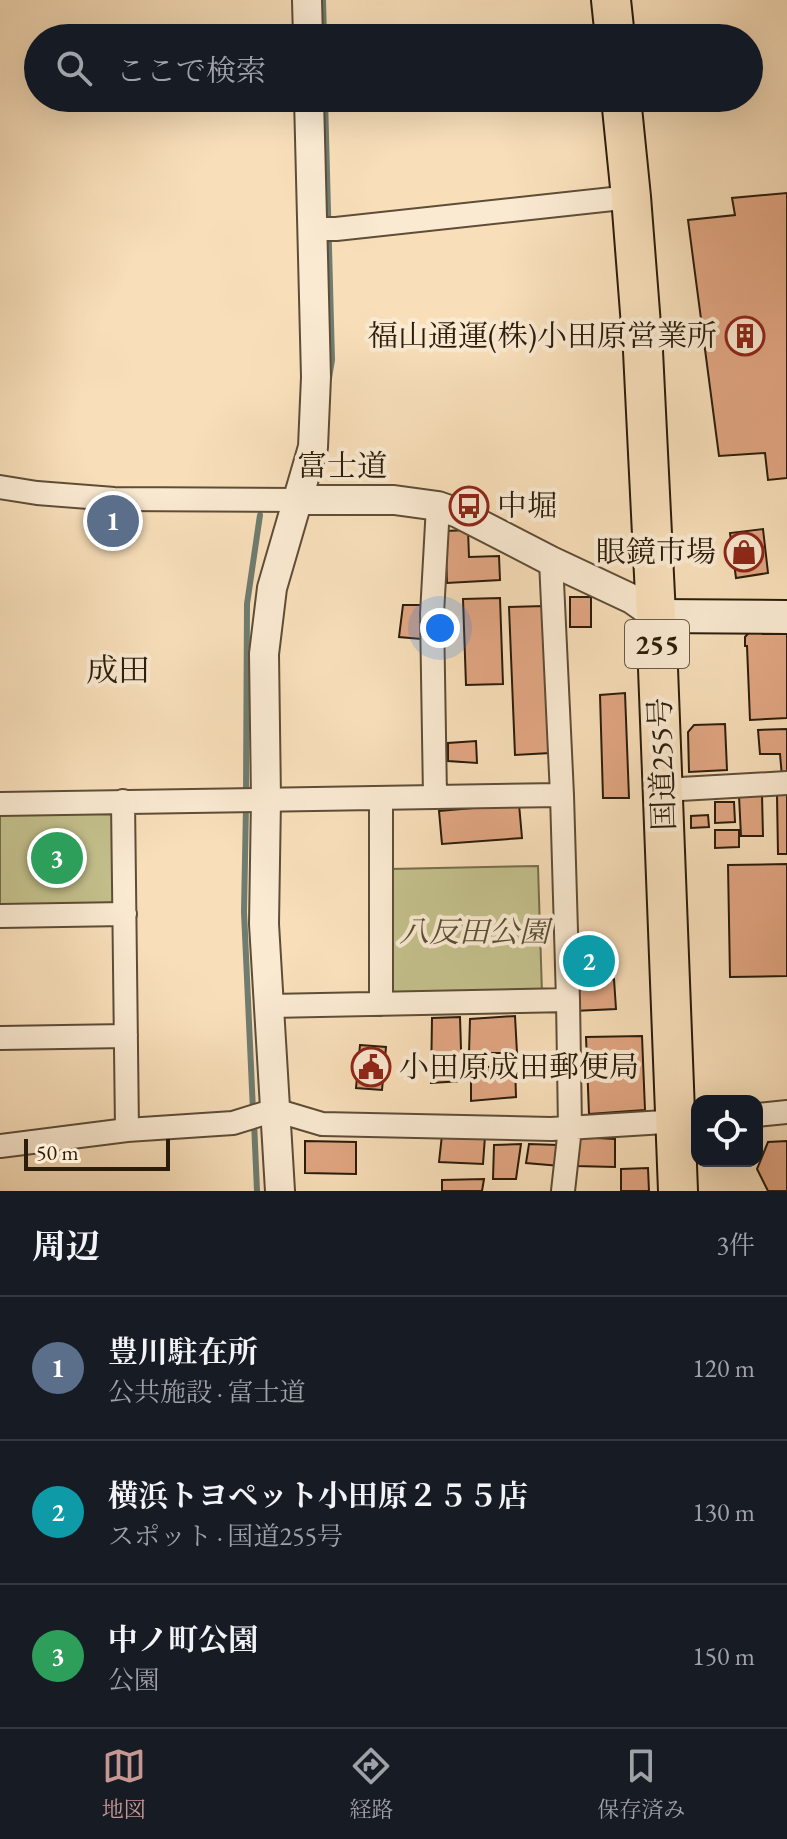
<!DOCTYPE html>
<html lang="ja">
<meta charset="utf-8">
<style>
body{margin:0;font-family:"EB Garamond","Noto Serif JP",serif;background:#242831;color:#f1f3f6}
.controls{position:absolute;right:24px;bottom:24px;display:grid;overflow:hidden;border-radius:16px;box-shadow:0 8px 32px #0002}
.controls button{width:72px;height:72px;display:grid;place-items:center;padding:0;border:0;border-bottom:2px solid #363941;background:#171b24;color:#f1f3f6;font:40px sans-serif}
.scale{position:absolute;left:24px;bottom:20px;width:146px;box-sizing:border-box;padding-left:8px;border:4px solid #2b1c0b;border-top:0;font-size:22px;line-height:28px;white-space:nowrap;color:#2b1c0b;-webkit-text-stroke:6px #faead2;paint-order:stroke}
.you{position:absolute;left:440px;top:628px;width:28px;height:28px;margin:-20px;border:6px solid #fff;border-radius:50%;background:#1a73e8;box-shadow:0 0 0 12px #1a73e833}
.badge{display:grid;place-items:center;width:52px;height:52px;border-radius:50%;background:#c59692;color:#fff;font-size:26px;font-weight:700}
.pin{position:absolute;translate:-50% -50%;border:4px solid #fff;box-shadow:0 2px 8px #0006}
.list{margin:0;padding:0;list-style:none}
h2{display:flex;justify-content:space-between;align-items:center;height:104px;margin:0;padding:0 32px;font-size:34px}
h2 small{font-size:26px;font-weight:400;color:#9ea1a6}
.list li{display:grid;grid-template-columns:52px 1fr auto;gap:24px;align-items:center;box-sizing:border-box;height:144px;padding:0 32px;border-top:2px solid #363941}
.list b{display:block;font-size:30px;white-space:nowrap}
.list p{margin:0;font-size:26px;white-space:nowrap;color:#9ea1a6}
.list em{font-size:26px;font-style:normal;color:#9ea1a6}
.icon{flex:none;width:44px;height:44px;fill:none;stroke:currentColor;stroke-width:2;stroke-linecap:round;stroke-linejoin:round}
.map{position:relative;flex:none;width:787px;height:1191px;overflow:hidden}
.search{position:absolute;background:#171b24;box-shadow:0 8px 32px #0002;left:24px;right:24px;top:24px;height:88px;display:flex;align-items:center;gap:20px;box-sizing:border-box;padding:0 28px;border-radius:44px;color:#9ea1a6;font-size:30px}
.sheet{height:536px;background:#171b24}
nav{display:flex;justify-content:space-around;align-items:center;box-sizing:border-box;height:112px;border-top:2px solid #363941;background:#171b24;font-size:22px;color:#9ea1a6}
nav a{display:grid;justify-items:center;gap:4px}
nav .on{color:#c59692}
.map>svg:first-child{display:block}
.green{fill:#c3c08c;stroke:#776e4c;stroke-width:2}
.lines{fill:none;stroke-linecap:round;stroke-linejoin:round}
.stream{stroke:#6f7c6f;stroke-width:6}
.building{fill:#e1a682;stroke:#2b1c0b;stroke-width:2}
.minor-casing{stroke:#5e4d37;stroke-width:26}
.tertiary-casing{stroke:#5e4d37;stroke-width:32}
.secondary-casing{stroke:#2b1c0b;stroke-width:36}
.trunk-casing{stroke:#2b1c0b;stroke-width:42}
.minor{stroke:#faead2;stroke-width:22}
.tertiary{stroke:#faead2;stroke-width:28}
.secondary{stroke:#faead2;stroke-width:32}
.trunk{stroke:#f8dfba;stroke-width:38}
.labels{text-anchor:middle;stroke-width:8;stroke-linejoin:round;paint-order:stroke}
.shield{fill:#faead2;stroke:#695a47;stroke-width:2}
.shield-label{font-size:28px;font-weight:bold;fill:#2b1c0b}
.poi-label{font-size:30px;fill:#2b1c0b;stroke:#faead2;text-anchor:end}
.street-label{font-size:30px;fill:#2b1c0b;stroke:#faead2}
.park-label{font-size:30px;font-style:italic;fill:#594d32;stroke:#faead2}
.neighbourhood-label{font-size:32px;fill:#2b1c0b;stroke:#faead2}
</style>
<div class="map">
<svg width="787" height="1191" viewBox="0 0 787 1191">
<rect width="100%" height="100%" fill="#f8dfba"/>
<filter id="stains"><feTurbulence type="fractalNoise" baseFrequency=".0025" numOctaves="4"/><feColorMatrix values="0 0 0 0 .2 0 0 0 0 .09 0 0 0 0 .02 0 0 0 .5 -.17"/></filter>
<radialGradient id="worn" r=".72"><stop offset=".6" stop-color="#630" stop-opacity="0"/><stop offset="1" stop-color="#630" stop-opacity=".3"/></radialGradient>
<!-- green -->
<path class="green" d="M108,810L114,815L113,900L109,906L0,907V812Z
M538,866L542,994L392,1000L390,869Z"/>
<g class="lines">
<!-- stream -->
<path class="stream" d="M323,0L324,38
M325,98L332,360L329,378
M246,795L247,604L260,515
M246,806L244,912L253,1111
M254,1122L257,1191"/>
</g>
<!-- building -->
<path class="building" d="M787,193V478L768,480L765,453L719,456L688,220L735,215L732,198Z
M102,515H123L124,527H119V537H102Z
M763,529L768,573L736,578L730,533Z
M468,530L469,557L499,556L500,580L447,583L445,531Z
M570,597H591V627H570Z
M500,598L503,684L466,685L463,599Z
M403,605H424L421,639L399,637Z
M544,606L550,753L515,755L509,607Z
M762,628L763,634H787V718L750,720L747,646H745V637L752,629Z
M625,693L629,798H603L600,695Z
M725,724L727,770L689,772L688,732L694,725Z
M787,729V777H782L780,754H760L758,730Z
M476,741L477,763L448,761V743Z
M762,795L763,836H741L739,796Z
M777,795H787V854H778Z
M715,802H734L735,822L715,823Z
M519,804L522,838L442,844L439,811Z
M708,815L709,827L691,828V816Z
M715,830H739V847L715,848Z
M787,864V976L730,977L728,865Z
M605,941L606,980L614,979L616,1009L574,1011L572,943Z
M515,1016L517,1053H469L470,1019Z
M460,1017L462,1081L431,1083L432,1018Z
M642,1036L645,1110L589,1114L586,1037Z
M360,1045L386,1047L382,1090L356,1088Z
M515,1064L516,1097L471,1101V1069Z
M442,1135L485,1136L483,1164L439,1162Z
M578,1137L615,1139V1167L575,1166Z
M305,1141L356,1142V1174L305,1173Z
M787,1141V1191H768L757,1169L768,1142Z
M521,1144L516,1179H493L494,1145Z
M529,1144L558,1145L560,1166L526,1163Z
M648,1168L649,1191H621V1169Z
M484,1179L482,1191H442V1180Z"/>
<g class="lines">
<!-- minor casing -->
<g class="minor-casing">
<path id="minor" d="M312,229H336L631,197
M0,487L37,493L114,499L298,500
M551,561L562,795L568,1000L570,1128L563,1191
M663,790L787,783
M435,796L432,614L438,506
M123,801L127,1130
M0,804L562,795
M0,916L125,914
M381,1004V798
M270,1006L568,1000
M0,1038L126,1036
M757,1115L787,1112
M0,1146L127,1130L233,1123L275,1110L322,1124L551,1129L697,1120"/>
</g>
<!-- tertiary casing -->
<g class="tertiary-casing">
<path id="tertiary" d="M307,0L308,38
M298,500H394L438,506L458,513L551,561L632,599L656,616
M280,1191L264,924L266,799L264,654L272,588L313,447L316,377L309,98"/>
</g>
<!-- secondary casing -->
<g class="secondary-casing">
<path id="secondary" d="M656,616L787,617"/>
</g>
<!-- trunk casing -->
<g class="trunk-casing">
<path id="trunk" d="M611,0L615,38
M621,98L631,197L643,351L656,616L678,1191"/>
</g>
<!-- minor -->
<use href="#minor" class="minor"/>
<!-- tertiary -->
<use href="#tertiary" class="tertiary"/>
<!-- secondary -->
<use href="#secondary" class="secondary"/>
<!-- trunk -->
<use href="#trunk" class="trunk"/>
</g>
<!-- icons -->
<defs>
<g id="building-ring" transform="scale(2)"><circle r="9.5" fill="#faead2" stroke="#8f2418" stroke-width="1.5"/><path d="M-4-6H4V6H1V3H-1V6H-4ZM-2.5-4.3h1.7v1.8h-1.7ZM.8-4.3h1.7v1.8H.8ZM-2.5-1h1.7V.8h-1.7ZM.8-1h1.7V.8H.8Z" fill="#8f2418"/></g>
<g id="bus-ring" transform="scale(2)"><circle r="9.5" fill="#faead2" stroke="#8f2418" stroke-width="1.5"/><path d="M-5-6H5V4H4V6H2V4H-2V6H-4V4H-5ZM-3.5-4V0h7V-4ZM-3.5 1.2v1.5H-2V1.2ZM2 1.2v1.5H3.5V1.2Z" fill="#8f2418"/></g>
<g id="shop-ring" transform="scale(2)"><circle r="9.5" fill="#faead2" stroke="#8f2418" stroke-width="1.5"/><path d="M-5-2.5h2.3a2.7 3.5 0 0 1 5.4 0H5L5.5 6h-11ZM-1.5-2.5h3a1.5 2.3 0 0 0-3 0Z" fill="#8f2418"/></g>
<g id="civic-ring" transform="scale(2)"><circle r="9.5" fill="#faead2" stroke="#8f2418" stroke-width="1.5"/><path d="M-.6-6.5H3V-4.5H.6V-3L4-1V1h2V6H-6V1h2V-1L-.6-3ZM-1.2 2.5V6h2.4V2.5Z" fill="#8f2418"/></g>
</defs>
<g fill-rule="evenodd">
<use href="#building-ring" x="745" y="336"/>
<use href="#bus-ring" x="469" y="506"/>
<use href="#shop-ring" x="744" y="552"/>
<use href="#civic-ring" x="371" y="1067"/>
</g>
<g class="labels">
<!-- shield labels -->
<rect class="shield" x="625" y="620" width="64" height="48" rx="6"/>
<g class="shield-label">
<text x="657" y="654">255</text>
</g>
<!-- poi labels -->
<g class="poi-label">
<text x="717" y="346">福山通運(株)小田原営業所</text>
<text x="497" y="516" text-anchor="start">中堀</text>
<text x="716" y="562">眼鏡市場</text>
<text x="399" y="1077" text-anchor="start">小田原成田郵便局</text>
</g>
<!-- street labels -->
<g class="street-label">
<text x="342" y="476">富士道</text>
<text transform="translate(662 764) rotate(-92)" y="10">国道255号</text>
</g>
<!-- park labels -->
<g class="park-label">
<text x="474" y="942">八反田公園</text>
</g>
<!-- neighbourhood labels -->
<g class="neighbourhood-label">
<text x="118" y="681">成田</text>
</g>
</g>
<rect width="100%" height="100%" filter="url(#stains)"/>
<rect width="100%" height="100%" fill="url(#worn)"/>
</svg>
<div class="controls">
<button><svg class="icon" aria-label="locate" viewBox="0 0 24 24"><circle cx="12" cy="12" r="6"/><path d="M12 2v4M12 18v4M2 12h4M18 12h4"/></svg></button>
</div>
<div class="scale">50 m</div>
<div class="you"></div>
<div class="pin badge" style="left:113px;top:521px;background:#5c6f8a">1</div>
<div class="pin badge" style="left:589px;top:961px;background:#0f9aa8">2</div>
<div class="pin badge" style="left:57px;top:858px;background:#2e9e5b">3</div>
<div class="search"><svg class="icon" aria-label="search" viewBox="0 0 24 24"><circle cx="10" cy="10" r="6"/><path d="M15 15l6 6"/></svg>ここで検索</div>
</div>
<section class="sheet">
<h2>周辺<small>3件</small></h2>
<ul class="list">
<li><span class="badge" style="background:#5c6f8a">1</span><div><b>豊川駐在所</b><p>公共施設 · 富士道</p></div><em>120 m</em></li>
<li><span class="badge" style="background:#0f9aa8">2</span><div><b>横浜トヨペット小田原２５５店</b><p>スポット · 国道255号</p></div><em>130 m</em></li>
<li><span class="badge" style="background:#2e9e5b">3</span><div><b>中ノ町公園</b><p>公園</p></div><em>150 m</em></li>
</ul>
</section>
<nav>
<a class="on"><svg class="icon" aria-label="map" viewBox="0 0 24 24"><path d="M3 6l6-2 6 2 6-2v14l-6 2-6-2-6 2zM9 4v14M15 6v14"/></svg>地図</a>
<a><svg class="icon" aria-label="directions" viewBox="0 0 24 24"><path d="M12 3l9 9-9 9-9-9zM9 14v-3h6M13 9l2 2-2 2"/></svg>経路</a>
<a><svg class="icon" aria-label="saved" viewBox="0 0 24 24"><path d="M7 4h10v16l-5-4-5 4z"/></svg>保存済み</a>
</nav>
